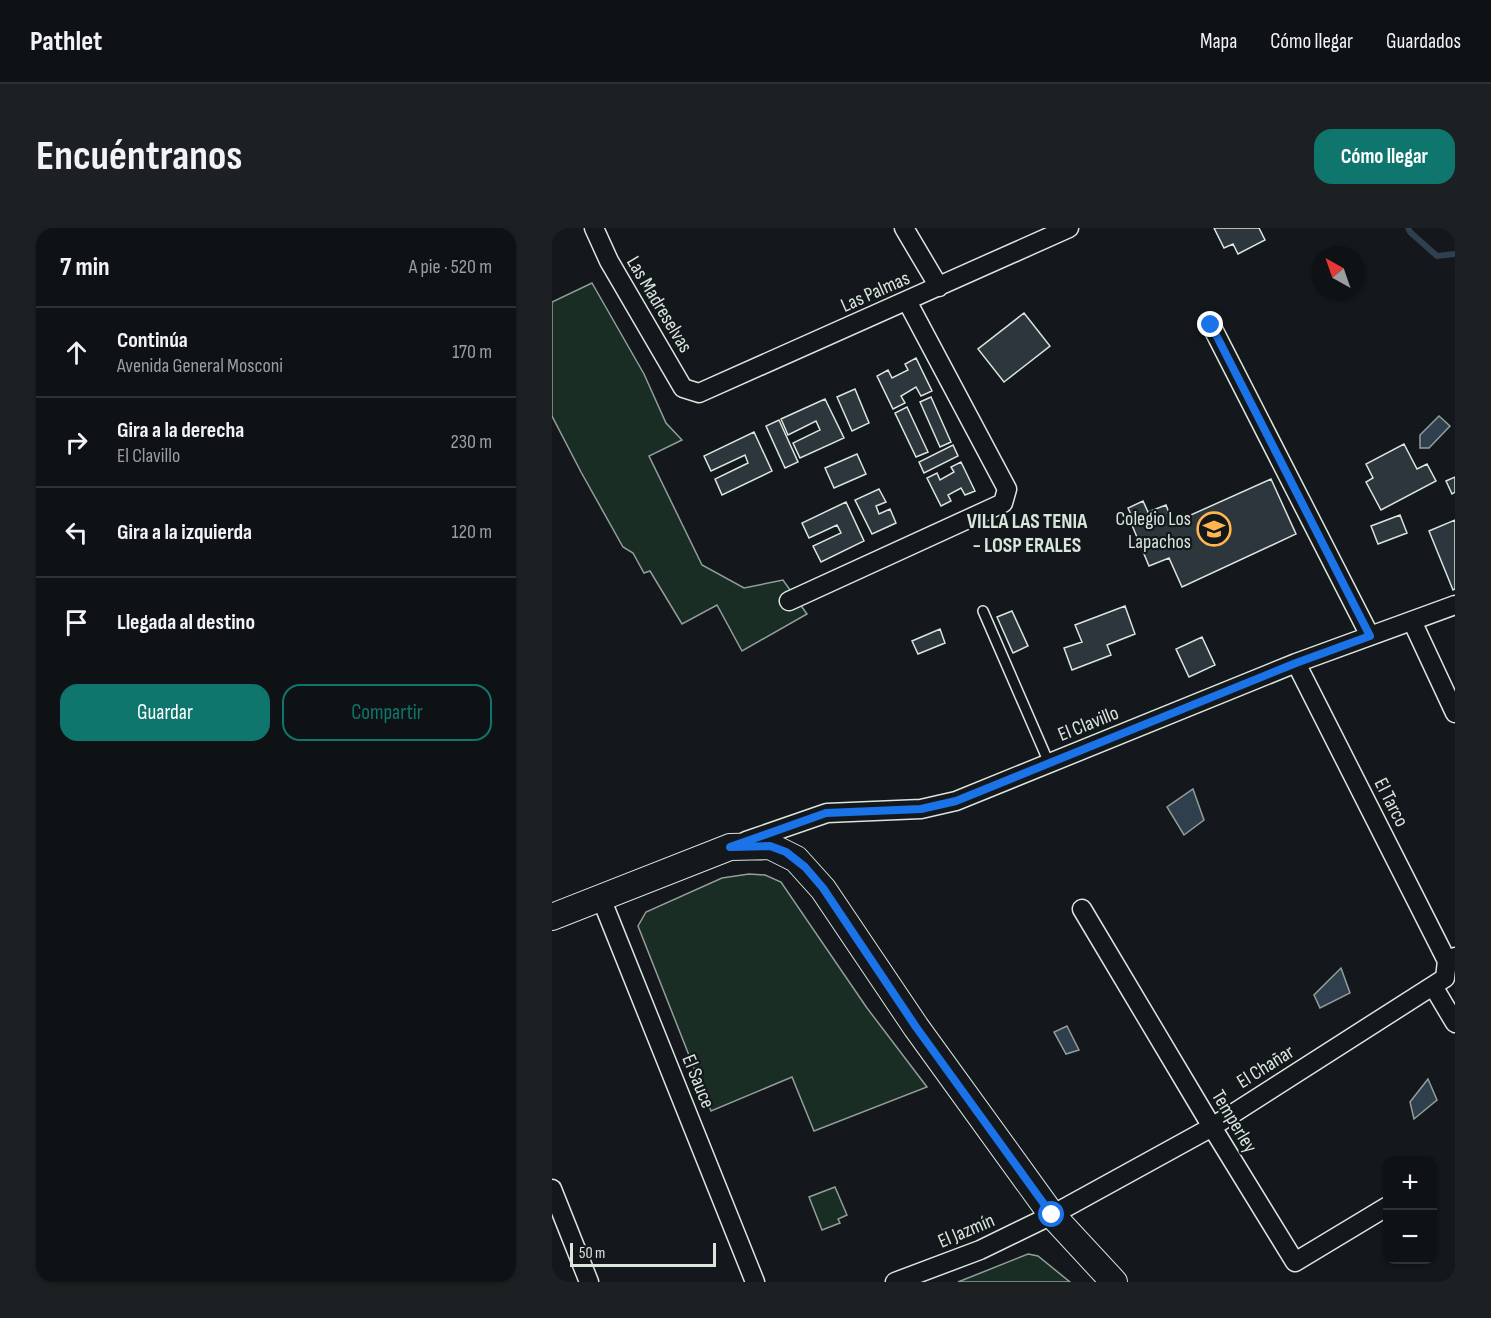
<!DOCTYPE html>
<html lang="es">
<meta charset="utf-8">
<style>
body{margin:0;font-family:"Sofia Sans Condensed",sans-serif;background:#1d2022;color:#f1f3f6}
.controls{position:absolute;right:18px;bottom:18px;display:grid;overflow:hidden;border-radius:12px;box-shadow:0 2px 4px #0004}
.controls button{width:54px;height:54px;display:grid;place-items:center;padding:0;border:0;border-bottom:2px solid #2f3234;background:#0f1215;color:#f1f3f6;font:30px sans-serif}
.compass{position:absolute;left:759px;top:18px;width:54px;height:54px;border-radius:50%;background:#0f1215;box-shadow:0 2px 4px #0004;rotate:320deg}
.scale{position:absolute;left:18px;bottom:15px;width:146px;box-sizing:border-box;padding-left:6px;border:3px solid #d8e6dc;border-top:0;font-size:16px;line-height:21px;white-space:nowrap;color:#d8e6dc;-webkit-text-stroke:4px #14181c;paint-order:stroke}
.stop{position:absolute;width:18px;height:18px;margin:-14px;border:4px solid #1a73e8;border-radius:50%;background:#fff}
.stop.end{background:#1a73e8;border-color:#fff;box-shadow:0 2px 6px #0008}
.list{margin:0;padding:0;list-style:none}
h2{display:flex;justify-content:space-between;align-items:center;height:78px;margin:0;padding:0 24px;font-size:26px}
h2 small{font-size:20px;font-weight:400;color:#9b9ea0}
.list li{display:grid;grid-template-columns:39px 1fr auto;gap:18px;align-items:center;box-sizing:border-box;height:90px;padding:0 24px;border-top:2px solid #2f3234}
.list b{display:block;font-size:22px;white-space:nowrap}
.list p{margin:0;font-size:20px;white-space:nowrap;color:#9b9ea0}
.list em{font-size:20px;font-style:normal;color:#9b9ea0}
.actions{display:flex;gap:12px;padding:18px 24px}
.actions a{flex:1;padding:14px 0;border:2px solid #0f766e;border-radius:18px;text-align:center;font-size:21px;color:#0f766e}
.actions .main{background:#0f766e;color:#fff}
.icon{flex:none;width:33px;height:33px;fill:none;stroke:currentColor;stroke-width:2;stroke-linecap:round;stroke-linejoin:round}
.map{position:relative;flex:none;width:903px;height:1054px;overflow:hidden;border-radius:18px}
header{display:flex;align-items:center;gap:36px;box-sizing:border-box;height:84px;padding:0 30px;background:#0f1215;border-bottom:2px solid #2f3234}
header strong{font-size:28px}
nav{display:flex;gap:33px;margin-inline-start:auto;font-size:21px}
.intro{display:flex;align-items:center;justify-content:space-between;box-sizing:border-box;height:144px;padding:0 36px}
h1{margin:0;font-size:42px}
.button{padding:15px 27px;border-radius:18px;background:#0f766e;color:#fff;font-size:21px;font-weight:700}
main{display:flex;gap:36px;padding:0 36px}
aside{flex:1;background:#0f1215;border-radius:18px;box-shadow:0 2px 4px #0004}
.map>svg:first-child{display:block}
.green{fill:#1a2d24;stroke:#939e99;stroke-width:1.5}
.water{fill:#2f3f4d;stroke:#939e99;stroke-width:1.5}
.lines{fill:none;stroke-linecap:round;stroke-linejoin:round}
.stream{stroke:#2f3f4d;stroke-width:6}
.building{fill:#2c363c;stroke:#d8e6dc;stroke-width:1.5}
.service-casing{stroke:#d8e6dc;stroke-width:12}
.minor-casing{stroke:#d8e6dc;stroke-width:21}
.secondary-casing{stroke:#d8e6dc;stroke-width:28}
.service{stroke:#14181c;stroke-width:9}
.minor{stroke:#14181c;stroke-width:18}
.secondary{stroke:#14181c;stroke-width:26}
.route{stroke:#1a73e8;stroke-width:8}
.labels{text-anchor:middle;stroke-width:4.5;stroke-linejoin:round;paint-order:stroke}
.street-label{font-size:20px;fill:#d8e6dc;stroke:#14181c}
.poi-label{font-size:20px;fill:#d8e6dc;stroke:#14181c;text-anchor:end}
.neighbourhood-label{font-size:21px;font-weight:bold;fill:#d8e6dc;stroke:#14181c}
</style>
<header>
<strong>Pathlet</strong>
<nav><a>Mapa</a><a>Cómo llegar</a><a>Guardados</a></nav>
</header>
<div class="intro"><h1>Encuéntranos</h1><a class="button">Cómo llegar</a></div>
<main>
<aside>
<h2>7 min<small>A pie · 520 m</small></h2>
<ul class="list">
<li><svg class="icon" aria-label="ahead" viewBox="0 0 24 24"><path d="M12 20V5M6 11l6-6 6 6"/></svg><div><b>Continúa</b><p>Avenida General Mosconi</p></div><em>170 m</em></li>
<li><svg class="icon" aria-label="right" viewBox="0 0 24 24"><path d="M7 20v-9h11M14 6l5 5-5 5"/></svg><div><b>Gira a la derecha</b><p>El Clavillo</p></div><em>230 m</em></li>
<li><svg class="icon" aria-label="left" viewBox="0 0 24 24"><path d="M17 20v-9H6M10 6l-5 5 5 5"/></svg><div><b>Gira a la izquierda</b></div><em>120 m</em></li>
<li><svg class="icon" aria-label="arrive" viewBox="0 0 24 24"><path d="M6 21V4h12l-3 4 3 4H6"/></svg><div><b>Llegada al destino</b></div></li>
</ul>
<div class="actions"><a class="main">Guardar</a><a>Compartir</a></div>
</aside>
<div class="map">
<svg width="903" height="1054" viewBox="0 0 903 1054">
<rect width="100%" height="100%" fill="#14181c"/>
<!-- green -->
<path class="green" d="M40,55L92,146L114,195L130,212L97,228L150,337L192,360L231,352L255,386L190,423L165,377L130,396L98,343L92,345L81,325L71,319L29,244L0,188V74Z
M197,646L213,647L229,654L315,780L375,859L262,903L240,849L159,883L86,698L94,684L170,650Z
M283,959L295,987L286,991L288,995L270,1002L257,969Z
M476,1026L486,1028L518,1054H406Z"/>
<!-- water -->
<path class="water" d="M887,188L898,198L877,220H868V207Z
M641,561L652,592L632,607L615,579Z
M789,740L798,765L768,780L762,767Z
M515,798L527,822L514,826L502,804Z
M876,851L885,872L862,891L858,874Z"/>
<g class="lines">
<!-- stream -->
<path class="stream" d="M856,0L858,4L885,28L903,26"/>
</g>
<!-- building -->
<path class="building" d="M662,0H707L713,12L686,26L681,16L672,20Z
M472,85L498,118L452,154L426,121Z
M364,130L380,163L369,168L364,159L349,168L353,175L341,181L325,148L336,142L340,150L356,142L353,136Z
M303,161L317,195L300,203L285,169Z
M379,169L399,214L388,219L368,174Z
M273,171L292,210L248,230L241,215L268,202L264,193L236,207L229,191Z
M355,179L376,224L364,229L343,185Z
M227,192L246,234L233,240L214,198Z
M202,204L220,243L170,267L163,251L196,235L193,227L159,243L152,228Z
M852,216L865,241L875,236L884,253L829,282L814,254L821,250L814,236Z
M401,217L406,228L372,245L367,234Z
M305,226L314,246L282,260L273,240Z
M409,234L423,263L413,267L409,260L396,267L399,273L389,278L375,250L385,245L388,252L402,244L399,239Z
M903,249V264L900,266L894,253Z
M719,251L744,306L630,359L617,330L597,338L577,290L580,289L576,280L591,273L596,284L614,277L621,295Z
M327,261L334,274L324,278L327,286L338,281L344,295L320,306L303,272Z
M294,274L312,313L269,334L261,318L289,305L285,297L257,310L250,295Z
M848,287L855,305L826,316L819,298Z
M903,292V361L901,362L877,303Z
M573,378L583,406L555,417L559,427L520,442L512,420L530,414L523,397Z
M460,383L476,418L461,425L445,389Z
M388,401L393,415L366,426L360,413Z
M650,409L663,437L637,449L624,421Z"/>
<g class="lines">
<!-- service casing -->
<g class="service-casing">
<path id="service" d="M431,383L497,535"/>
</g>
<!-- minor casing -->
<g class="minor-casing">
<path id="minor" d="M42,0L57,33L131,160L147,165L517,0
M352,0L387,59
M659,97L818,408
M237,373L451,275L455,261L355,73
M860,393L903,485
M744,435L895,733
M194,613L275,585L369,581L404,573L744,435L903,377
M49,670L203,1054
M530,681L660,899L743,1034L836,978
M881,758L903,795
M0,961L37,1054
M343,1054L428,1022L500,987L660,899L893,750L895,733L903,729"/>
</g>
<!-- secondary casing -->
<g class="secondary-casing">
<path id="secondary" d="M0,689L178,619L218,618L244,631L271,661L364,799L500,987L562,1054"/>
</g>
<!-- service -->
<use href="#service" class="service"/>
<!-- minor -->
<use href="#minor" class="minor"/>
<!-- secondary -->
<use href="#secondary" class="secondary"/>
</g>
<g class="lines">
<!-- route -->
<path class="route" d="M500,987L364,799L271,660L253,639L234,624L218,618L178,619L274,585L369,581L404,573L744,435L818,408L659,97"/>
</g>
<!-- icons -->
<defs>
<g id="school-ring" transform="scale(1.725)"><circle r="9.5" fill="#14181c" stroke="#ffb74d" stroke-width="1.5"/><path d="M0-5L7-2L0 1L-7-2ZM-4 1L0 2.5L4 1V4Q0 6-4 4Z" fill="#ffb74d"/></g>
</defs>
<g fill-rule="evenodd">
<use href="#school-ring" x="662" y="301"/>
</g>
<g class="labels">
<!-- street labels -->
<g class="street-label">
<text transform="translate(323 63) rotate(-24)" y="7">Las Palmas</text>
<text transform="translate(108 76) rotate(59)" y="7">Las Madreselvas</text>
<text transform="translate(536 495) rotate(-22)" y="7">El Clavillo</text>
<text transform="translate(840 574) rotate(63)" y="7">El Tarco</text>
<text transform="translate(713 838) rotate(-32)" y="7">El Chañar</text>
<text transform="translate(147 853) rotate(68)" y="7">El Sauce</text>
<text transform="translate(683 893) rotate(59)" y="7">Temperley</text>
<text transform="translate(414 1002) rotate(-23)" y="7">El Jazmín</text>
</g>
<!-- poi labels -->
<g class="poi-label">
<text x="639" y="297">Colegio Los<tspan x="639" dy="23">Lapachos</tspan></text>
</g>
<!-- neighbourhood labels -->
<g class="neighbourhood-label">
<text x="475" y="300">VILLA LAS TENIA<tspan x="475" dy="24">- LOSP ERALES</tspan></text>
</g>
</g>
</svg>
<div class="controls">
<button>+</button>
<button>−</button>
</div>
<svg class="compass" viewBox="-18 -18 36 36"><path d="M0-13l5 13h-10z" fill="#e53935"/><path d="M0 13l5-13h-10z" fill="#9b9ea0"/></svg>
<div class="scale">50 m</div>
<div class="stop" style="left:500px;top:987px"></div>
<div class="stop end" style="left:659px;top:97px"></div>
</div>
</main>
